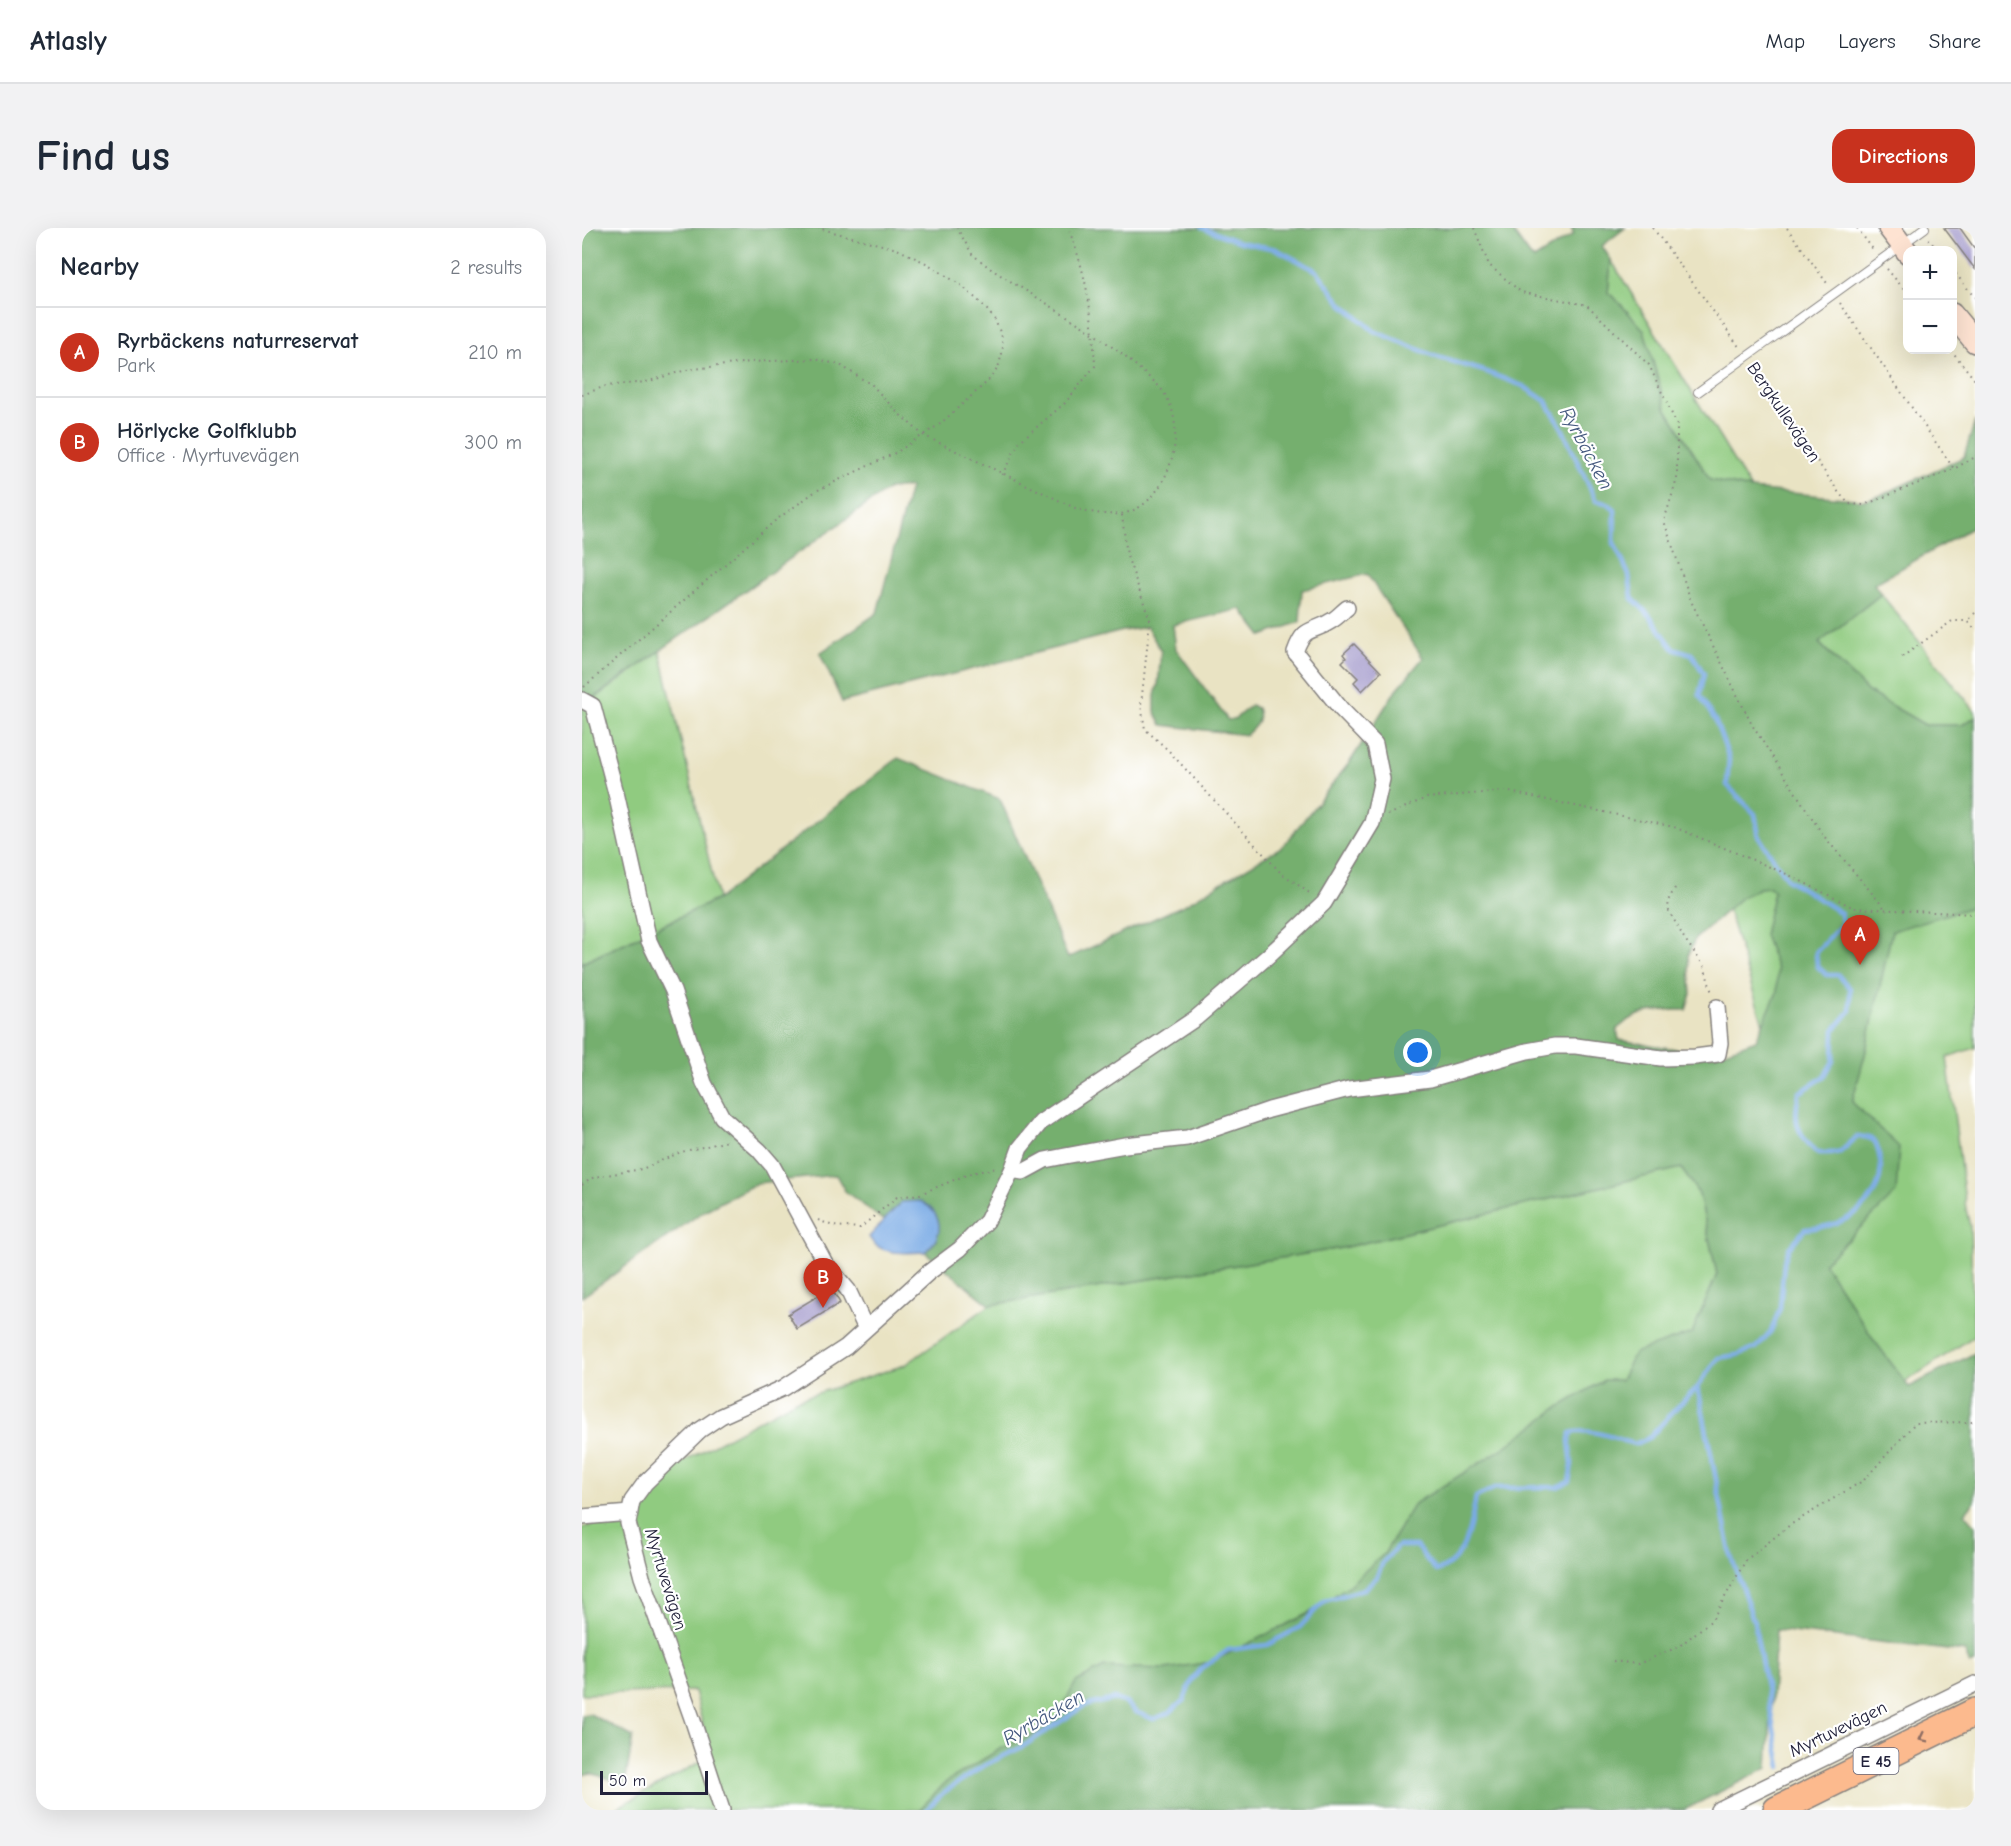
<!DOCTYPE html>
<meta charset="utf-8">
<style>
body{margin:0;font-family:"Comic Neue",sans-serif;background:#f2f2f3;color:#1f2937}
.controls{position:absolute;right:18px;top:18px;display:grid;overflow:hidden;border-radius:12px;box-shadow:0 6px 24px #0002}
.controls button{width:54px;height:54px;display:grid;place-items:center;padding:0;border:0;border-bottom:2px solid #e0e1e3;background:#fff;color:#1f2937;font:30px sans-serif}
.scale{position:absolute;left:18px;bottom:15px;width:108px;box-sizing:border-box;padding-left:6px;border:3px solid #22223b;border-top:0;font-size:16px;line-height:21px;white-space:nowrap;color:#22223b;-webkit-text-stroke:4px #fff;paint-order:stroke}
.you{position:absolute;left:836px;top:825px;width:21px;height:21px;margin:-15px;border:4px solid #fff;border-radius:50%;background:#1a73e8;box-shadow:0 0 0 9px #1a73e833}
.badge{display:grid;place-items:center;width:39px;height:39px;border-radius:50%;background:#c8321e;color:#fff;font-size:20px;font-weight:700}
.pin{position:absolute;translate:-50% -50px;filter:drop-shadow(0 2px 3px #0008)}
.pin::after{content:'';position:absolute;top:32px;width:21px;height:18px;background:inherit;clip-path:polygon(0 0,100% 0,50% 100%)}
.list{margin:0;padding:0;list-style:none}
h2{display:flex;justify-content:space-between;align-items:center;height:78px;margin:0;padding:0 24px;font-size:26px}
h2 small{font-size:20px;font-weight:400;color:#747a83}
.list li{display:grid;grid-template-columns:39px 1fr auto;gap:18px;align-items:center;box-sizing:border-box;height:90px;padding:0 24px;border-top:2px solid #e0e1e3}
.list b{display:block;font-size:22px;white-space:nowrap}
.list p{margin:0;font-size:20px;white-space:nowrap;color:#747a83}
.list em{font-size:20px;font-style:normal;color:#747a83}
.map{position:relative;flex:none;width:1393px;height:1582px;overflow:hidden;border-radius:18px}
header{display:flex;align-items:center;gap:36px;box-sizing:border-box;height:84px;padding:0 30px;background:#fff;border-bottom:2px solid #e0e1e3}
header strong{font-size:28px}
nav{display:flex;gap:33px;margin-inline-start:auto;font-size:21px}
.intro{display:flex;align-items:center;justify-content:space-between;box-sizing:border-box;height:144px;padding:0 36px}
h1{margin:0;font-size:42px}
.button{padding:15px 27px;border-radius:18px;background:#c8321e;color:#fff;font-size:21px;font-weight:700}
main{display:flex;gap:36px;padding:0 36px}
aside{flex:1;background:#fff;border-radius:18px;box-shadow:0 6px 24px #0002}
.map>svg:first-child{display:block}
.green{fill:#90cb80;stroke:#59765e;stroke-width:1.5}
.forest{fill:#74af6e;stroke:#4b6854;stroke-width:1.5;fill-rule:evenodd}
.water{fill:#7aabe5;stroke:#4e6690;stroke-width:1.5}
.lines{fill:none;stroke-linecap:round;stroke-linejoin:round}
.stream{stroke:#7aabe5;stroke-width:4.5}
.building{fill:#a9a0cf}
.lane-casing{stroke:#86827f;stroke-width:10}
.street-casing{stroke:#86827f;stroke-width:18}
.secondary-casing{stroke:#86827f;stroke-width:24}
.highway-casing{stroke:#86827f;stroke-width:30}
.path{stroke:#86827f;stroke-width:2;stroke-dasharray:1.5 4.5;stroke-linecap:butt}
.lane{stroke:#fff;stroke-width:8}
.street{stroke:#fff;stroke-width:15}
.secondary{stroke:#fee3d2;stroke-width:21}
.highway{stroke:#fcba8e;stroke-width:27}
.oneway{stroke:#8f6e64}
.labels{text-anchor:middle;stroke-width:4.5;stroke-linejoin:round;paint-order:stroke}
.shield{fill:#fff;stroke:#646476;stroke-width:1.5}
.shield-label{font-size:16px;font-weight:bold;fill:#22223b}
.street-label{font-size:18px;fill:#22223b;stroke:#fff}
.water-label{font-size:20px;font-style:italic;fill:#45597f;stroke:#fff}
</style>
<header>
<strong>Atlasly</strong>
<nav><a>Map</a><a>Layers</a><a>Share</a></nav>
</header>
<div class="intro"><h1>Find us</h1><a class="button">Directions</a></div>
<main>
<aside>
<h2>Nearby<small>2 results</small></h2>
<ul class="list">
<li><span class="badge">A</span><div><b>Ryrbäckens naturreservat</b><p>Park</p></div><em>210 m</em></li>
<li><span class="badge">B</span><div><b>Hörlycke Golfklubb</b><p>Office · Myrtuvevägen</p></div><em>300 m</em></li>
</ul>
</aside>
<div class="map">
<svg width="1393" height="1582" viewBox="0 0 1393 1582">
<rect width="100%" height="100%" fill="#fff"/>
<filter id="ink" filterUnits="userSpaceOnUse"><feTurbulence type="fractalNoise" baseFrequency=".0167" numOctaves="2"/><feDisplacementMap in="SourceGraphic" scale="12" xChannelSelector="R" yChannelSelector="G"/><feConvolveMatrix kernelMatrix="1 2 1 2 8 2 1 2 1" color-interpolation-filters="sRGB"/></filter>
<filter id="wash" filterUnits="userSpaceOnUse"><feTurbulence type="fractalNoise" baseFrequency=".008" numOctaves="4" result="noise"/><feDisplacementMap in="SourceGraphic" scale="24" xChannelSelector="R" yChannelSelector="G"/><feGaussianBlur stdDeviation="1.35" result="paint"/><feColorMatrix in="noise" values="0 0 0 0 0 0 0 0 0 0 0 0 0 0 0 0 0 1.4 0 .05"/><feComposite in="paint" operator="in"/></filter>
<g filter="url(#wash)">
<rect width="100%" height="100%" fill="#e9e3c3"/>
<!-- green -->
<path class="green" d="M928,0L948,28L1053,96L1070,180L1202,403L1393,597V820L1365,829L1384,981L1388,998L1392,1108L881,1452L664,1582H31L129,1528L112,1463L0,1466V1300L61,1281L73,1258L89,1240L214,1172L323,1137L408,1077L760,1020L1099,940L1117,966L1135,1046L1129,1062L1144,1038L1190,825L1133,640L844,430Z
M1029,32L1169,261L1128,252L1084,180L1062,102L1032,69L1026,65Z
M1299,366L1393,483V489L1380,497H1343L1286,464L1237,415Z
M78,423L136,671L0,735V480Z"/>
<!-- forest -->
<path class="forest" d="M0,0H928L948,28L952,31L992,6L989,0H1043L1020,18L1029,32L1026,65L1032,69L1062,102L1084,180L1128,252L1169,261L1282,272L1297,268L1382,229L1393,193V298L1292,356L1299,366L1237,415L1286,464L1343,497H1380L1393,489V678L1310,703L1283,827L1270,874L1317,919L1314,965L1242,1035L1292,1112L1327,1159L1393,1125V1273L1383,1285L1393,1297V1435L1388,1437L1383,1424L1194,1402L1186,1540L1102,1582H337L364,1554L418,1521L470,1498L494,1454L522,1439L583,1441L629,1434L727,1385L766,1358L802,1326L832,1276L923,1219L974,1181L1022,1152H1039L1052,1125L1110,1105L1135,1046L1117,966L1099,940L760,1020L408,1077L343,1024L355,1012L312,981L302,993L263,963L254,947L175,955L122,983L0,1069V735L136,671L316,530L418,571L486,730L604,676L701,618L768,534L812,465L841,430L785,346L720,362L718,394L680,408L659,381L591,397L594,421L645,491L647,492L654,490L669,477L675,480C680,493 673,499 664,507L580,497L573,483V467L576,457L579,423L565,399L541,403L260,474L238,425L295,385L328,259L307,261L28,458L0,480ZM1188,659L1192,663L1182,707L1195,741V764L1174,812L1132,827L1037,812L1035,801C1059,780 1074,782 1104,782L1109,766L1106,727L1113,711L1160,669L1178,660Z
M8,1486L51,1509L43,1556L9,1545L0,1547V1487Z"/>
<!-- water -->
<path class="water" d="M338,973C351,979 362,994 355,1009C353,1015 347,1019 343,1024C323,1025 297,1028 287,1009L319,974Z"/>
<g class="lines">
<!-- stream -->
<path class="stream" d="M1116,1159L1149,1328L1172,1394L1199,1539
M344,1582L361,1565L380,1552L403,1537L440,1519L502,1478L533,1471L544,1475L554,1484L571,1491L587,1485L602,1472L610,1452L620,1440L646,1422L685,1417L718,1399L742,1373L782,1361L795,1349L801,1334L816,1318H834L854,1343C884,1335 889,1295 894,1269L913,1260L975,1259L987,1254L990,1236L987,1213L988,1205C1008,1199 1034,1211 1053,1216L1068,1209L1097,1177L1116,1159L1136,1130L1155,1127L1174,1120L1189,1103L1198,1080L1202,1034L1207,1020L1223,1001C1241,1000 1261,995 1275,984C1293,970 1303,949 1297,927C1296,923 1295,917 1293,914C1289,909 1281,909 1276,908L1257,925H1235C1214,904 1211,894 1217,865L1242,849L1251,833L1252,802L1268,783V760L1256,747H1245L1235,738L1234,724L1260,696L1259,685L1205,651L1177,609L1173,586L1145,557L1147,530L1133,492L1117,467L1122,446L1110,426L1091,420L1068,388L1050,370L1047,347L1032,315L1033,281L1025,275L1014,273L980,200L964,173L941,158L902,143L855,129L792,103L759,75L735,43L694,21L658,14L620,0"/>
</g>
<g id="blocks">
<!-- building -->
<path class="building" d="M1362,0H1378L1393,21V41Z
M772,416L799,444L780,463L772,454L776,450L760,434L764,430L761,426Z
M249,1060L258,1075L215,1101L206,1086Z"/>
</g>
</g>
<g filter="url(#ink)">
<use href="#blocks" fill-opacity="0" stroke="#86827f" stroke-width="1.5"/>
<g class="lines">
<!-- lane casing -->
<g class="lane-casing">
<path id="lane" d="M1116,164L1343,0"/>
</g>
<!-- street casing -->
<g class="street-casing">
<path id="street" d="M0,472L11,478L35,569L67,713L91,763L122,855L140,889L177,922L190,937L243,1035L266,1062L284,1101
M430,942L441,944L463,932L483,928L543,917L605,910L687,882L767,861L848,851L945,823L973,818H994L1079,830L1113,829L1136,826L1138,815L1135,779
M0,1289L48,1285
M140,1582L110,1490L60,1349L46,1295L50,1273L63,1255L118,1202L139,1188L201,1160L264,1119L346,1045L378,1021L405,993L430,942L438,920L459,894L614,790L686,728L742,675L790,595L800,551L793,516L759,481L713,424C723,396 730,406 749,393C755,390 760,384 765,380
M1136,1582L1393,1456"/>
</g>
<!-- secondary casing -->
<g class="secondary-casing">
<path id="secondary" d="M1307,0L1326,25
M1370,86L1393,114"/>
</g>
<!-- highway casing -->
<g class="highway-casing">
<path id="highway" d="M1195,1582L1393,1484"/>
</g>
<!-- path -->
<path class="path" d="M892,0L907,37L939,64L1005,77L1067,137L1095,197V251L1082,293L1109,373L1170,497L1241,607L1305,683
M1071,0L1158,120
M1205,0L1247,58
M1275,0L1293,24
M0,3L6,0
M1346,11L1356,22
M1305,41L1326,66
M1370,41L1393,70
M1258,75L1372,241
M1369,122L1393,152
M1171,139L1257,265L1267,276L1282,277L1372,241L1393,229
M0,167L24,158L64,154L104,142L168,134L233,131L258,137L290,157L316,185L341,207L495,281C528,289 554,292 576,261C595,233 601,190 580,162C575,155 566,149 560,143C515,103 459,73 409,41L390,26L375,0
M420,247L437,214L483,175L513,138C511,89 505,46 486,0
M540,287L545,328L568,392L559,477L563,501L586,522L698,644L730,667
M1393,385L1386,393L1393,402
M1320,429L1370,393H1386
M2,459L194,292L234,263L315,224L358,196L406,153L416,140L421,122L420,109L413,92L402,78L380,58L346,36L315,21L236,0
M806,587L844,570L923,563L1092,599L1207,647L1272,680L1393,686
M1093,660L1086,673L1087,683L1102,710L1122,738L1130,765
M0,957L12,949L60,941L99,924L146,913
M236,992L251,998L278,1000L315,969L338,966L389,945L415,940
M1031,1433L1056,1436L1096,1419L1130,1392L1164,1332L1208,1297L1282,1252L1333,1195L1393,1194"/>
<!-- lane -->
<use href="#lane" class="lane"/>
<!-- street -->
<use href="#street" class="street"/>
<!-- secondary -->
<use href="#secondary" class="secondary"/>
<!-- highway -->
<use href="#highway" class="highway"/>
</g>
<!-- one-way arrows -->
<defs><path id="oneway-chevron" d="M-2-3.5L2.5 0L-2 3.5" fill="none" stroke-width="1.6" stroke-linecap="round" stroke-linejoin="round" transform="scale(1.5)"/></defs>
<use class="oneway" href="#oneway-chevron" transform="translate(1341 1510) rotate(154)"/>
</g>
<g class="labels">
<!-- shield labels -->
<rect class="shield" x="1271.5" y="1520" width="45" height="26" rx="4.5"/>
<g class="shield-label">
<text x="1294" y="1539">E 45</text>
</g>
<!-- street labels -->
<g class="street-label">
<text transform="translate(1202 184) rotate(56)" y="6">Bergkullevägen</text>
<text transform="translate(84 1351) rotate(73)" y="6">Myrtuvevägen</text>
<text transform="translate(1256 1501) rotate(-26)" y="6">Myrtuvevägen</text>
</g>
<!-- water labels -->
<g class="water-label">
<text transform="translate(1005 220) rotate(62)" y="7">Ryrbäcken</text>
<text transform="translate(461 1489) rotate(-30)" y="7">Ryrbäcken</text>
</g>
</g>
</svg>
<div class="controls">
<button>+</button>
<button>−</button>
</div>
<div class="scale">50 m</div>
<div class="you"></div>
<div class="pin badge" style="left:1278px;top:737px">A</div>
<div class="pin badge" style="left:241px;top:1080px">B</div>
</div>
</main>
